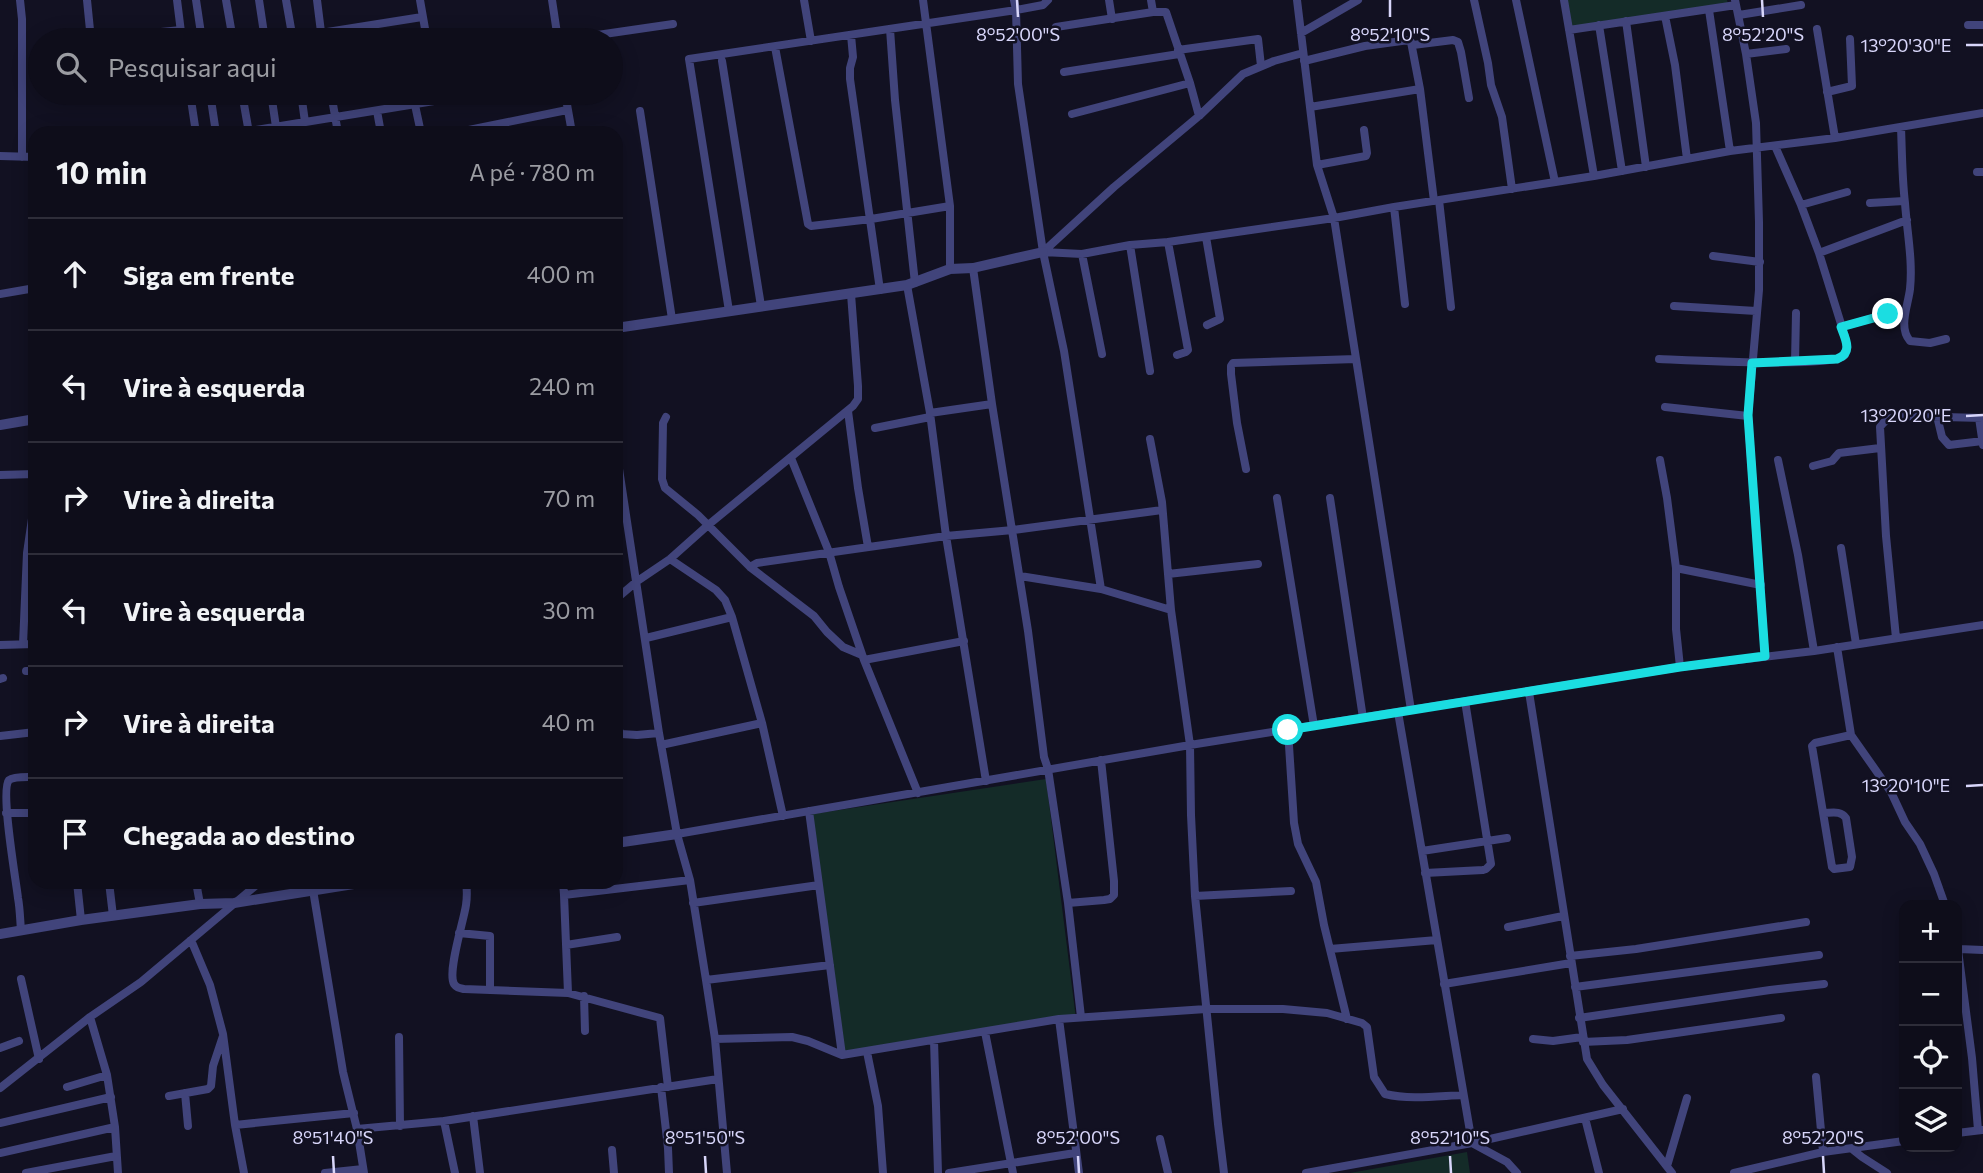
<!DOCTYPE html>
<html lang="pt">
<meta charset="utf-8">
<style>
body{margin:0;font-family:Commissioner,sans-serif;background:#1c1b27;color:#f1f3f6}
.controls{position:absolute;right:21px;bottom:21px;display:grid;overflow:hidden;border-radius:14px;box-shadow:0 4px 18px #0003}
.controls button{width:63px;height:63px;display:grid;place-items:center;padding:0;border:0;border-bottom:2px solid #2e2d39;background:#0e0d1a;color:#f1f3f6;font:35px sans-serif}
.stop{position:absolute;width:21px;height:21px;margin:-16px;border:5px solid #1bdde1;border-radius:50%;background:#fff}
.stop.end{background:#1bdde1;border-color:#fff;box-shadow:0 2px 7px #0008}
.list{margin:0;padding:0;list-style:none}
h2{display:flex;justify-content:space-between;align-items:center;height:91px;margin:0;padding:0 28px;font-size:30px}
h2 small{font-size:23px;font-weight:400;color:#9b9ca2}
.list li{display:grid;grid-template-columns:46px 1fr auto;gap:21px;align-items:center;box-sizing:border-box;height:112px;padding:0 28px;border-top:2px solid #2e2d39}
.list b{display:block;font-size:26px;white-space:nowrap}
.list em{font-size:23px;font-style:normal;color:#9b9ca2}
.icon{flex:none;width:38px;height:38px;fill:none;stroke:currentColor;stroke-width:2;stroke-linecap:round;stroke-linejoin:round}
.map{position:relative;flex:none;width:1983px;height:1173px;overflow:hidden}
.search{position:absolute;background:#0e0d1a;box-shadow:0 4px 18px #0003;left:28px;top:28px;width:595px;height:77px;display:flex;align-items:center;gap:18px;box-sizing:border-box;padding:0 24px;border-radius:38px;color:#9b9ca2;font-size:26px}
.panel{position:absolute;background:#0e0d1a;box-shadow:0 4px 18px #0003;left:28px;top:126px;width:595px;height:763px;border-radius:21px}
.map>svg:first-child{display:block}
.green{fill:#142b28}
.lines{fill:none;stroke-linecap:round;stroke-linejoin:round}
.minor{stroke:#41447b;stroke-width:8}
.tertiary{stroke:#41447b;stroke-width:10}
.route{stroke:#1bdde1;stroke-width:9}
.ticks{fill:none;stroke:#d8d6fa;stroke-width:2.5}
.ticks-label{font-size:18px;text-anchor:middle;fill:#d8d6fa;stroke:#121122;stroke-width:5;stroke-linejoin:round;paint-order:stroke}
</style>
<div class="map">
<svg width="1983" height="1173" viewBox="0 0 1983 1173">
<rect width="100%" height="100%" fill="#121122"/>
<!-- green -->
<path class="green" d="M1566,0H1727L1728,4L1571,27Z
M1046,779L1076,1019L840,1052L806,815Z
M1467,1152L1470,1173H1350Z"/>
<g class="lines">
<!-- minor -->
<path class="minor" d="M20,0L22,19V157
M87,0L91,40
M177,0L182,40
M196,0L202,40
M226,0L233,40
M259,0L265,40
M286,0L293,40
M317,0L322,40
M420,0L427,40
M552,0L558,40
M804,0L811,41
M923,0L950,206V269
M1014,0L1016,10L1018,84L1043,252L1064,351L1101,589
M1109,0L1112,19
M1151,0L1153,12
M1297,0L1317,165L1334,218L1411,710
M1474,0L1488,63L1491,85L1502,117L1512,189
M1516,0L1555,182
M1564,0L1594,176
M1735,0L1746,54L1756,123L1759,222V290L1748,416L1765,656
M1709,10L1730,151
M1739,15L1801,5
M1665,16L1675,65L1687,159
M1626,21L1646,167
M1599,25L1622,171
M1968,25H1983
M1056,27L1153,12H1166L1190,83L1199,116
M890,29L895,100L915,283
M1817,29L1835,138
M1569,30L1736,5
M321,33L422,17
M1301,33L1358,0
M851,35L853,57L850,68V79L880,290
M91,39L181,30
M563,40L673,24
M1413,45L1453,40L1458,42L1461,52L1469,98
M775,47L808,224L811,226L871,219L950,206
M1178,50L1258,39L1261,66
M1746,54L1786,49
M722,61L761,306
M1304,61L1365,46L1409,40L1411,42L1420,89L1434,201
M1064,72L1179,54
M1827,92L1852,86L1850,39
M190,93L196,133
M210,93L216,133
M242,93L249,133
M271,93L276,127
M301,93L305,122
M331,93L338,133
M565,93L572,133
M415,105L421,133
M1310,107L1420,89
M377,111L381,133
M640,111L672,319
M1072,114L1190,83
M1901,127C1902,152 1902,178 1905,203C1907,232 1913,261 1910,289C1908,306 1898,327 1910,341L1930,343L1946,339
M238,133L483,93
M454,133L567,110
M0,156L35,157
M1317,165L1366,156L1367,153L1364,130
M1977,172H1983
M1439,200L1451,307
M1870,203L1904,201
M1801,205L1847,192
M1394,207L1405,304
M1206,237L1220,319L1207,325
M1168,242L1188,350L1186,352L1177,355
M1130,245L1150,371
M1043,252L1082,254L1130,245L1168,242L1334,218L1394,207L1594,176L1730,151L1835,138L1983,113
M1043,252L1114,187L1199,116L1243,74L1274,61L1303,53
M1819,253L1907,220
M1082,254L1102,354
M1713,256L1760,262
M973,268L992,404L1028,631L1044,757L1048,769L1068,903L1081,1017
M907,285L930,413L946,536L986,781
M0,294L35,288
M1674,306L1756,311
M729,311L689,59L1016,10L1043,5L1048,0
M1841,327L1888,314
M1659,359C1685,360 1832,368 1844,356C1848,352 1846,345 1846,340L1819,253L1801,205L1775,146
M1795,362L1796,313
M1665,407L1748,416
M848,411L858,488L868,547
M930,413L992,404
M1937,416L1942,437L1949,445L1983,441
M666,417L663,423L662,479L665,488L698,515L750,567L814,616L827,632L843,647L862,655
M1979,418L1983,445
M875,428L930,417
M1150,439L1162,502L1171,610
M616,449L659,733L677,834L690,880L706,980L715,1039L727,1173
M791,458L829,552L839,587L864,660L918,793
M1660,460L1667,498L1676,568V629L1680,667
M1778,460L1798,555L1814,651
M1813,466L1832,461L1839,453L1880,448
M1246,469L1237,423L1231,374V366L1233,363L1356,359
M0,475L35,474
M1277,498L1314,726
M1330,498L1363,718
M1841,548L1856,644
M670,559L716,590L725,600L732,617L762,723L783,816
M750,567L757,563L946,536L1013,530L1162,510
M1676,568L1761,585
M1168,574L1258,564
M1020,576L1101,589L1171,610L1190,745L1191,815L1195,896L1218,1124L1224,1173
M616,599L636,582L670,559L707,526L853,406L858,399V386L851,294
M646,638L732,617
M1896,638L1886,536L1880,427C1886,418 1893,417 1903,416L1983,418
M23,644L27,553L35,498
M0,645L35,644
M1837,647L1851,735L1891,792L1905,822L1920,844L1934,874L1945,905
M864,660L964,641
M26,671H35
M616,673L619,730L621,734L637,735L659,733
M0,679L3,678
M1529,692L1587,1059L1603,1085L1672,1173
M1398,712L1472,1143L1507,1162L1517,1173
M1288,730L1294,823L1298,844L1316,882L1324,925L1347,1019
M0,736L35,732
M661,745L762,723
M809,811L842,1055
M6,813H35
M1823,813C1831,813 1841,810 1846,818L1852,857L1850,867L1834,869L1832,867L1812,746L1815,743L1851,735
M677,834L1190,745L1680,667L1814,651L1983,625
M1422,851L1507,838
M1425,873L1483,870L1486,869L1491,864L1465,701
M77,882L81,920
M109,882L113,916
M196,882L200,904
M466,882C467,889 467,898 466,905C464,920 447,972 454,984C457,988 459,988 464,989L568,993L660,1018L668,1087
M563,882L564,895L690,880
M313,890L343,1072L357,1129L364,1173
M564,895L568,993
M1195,896L1291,891
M693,903L819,885
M1068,903L1104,900L1110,899L1114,895V881L1101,760
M1508,927L1563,916
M21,930C20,919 20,909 18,898C16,880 0,790 9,780C14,776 28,777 35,777
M459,933L490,936V990
M191,940L210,985L223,1034L235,1125L244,1173
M1957,942L1972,1058L1978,1130
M566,945L617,937
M1330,949L1437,940
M1959,949L1983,950
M1570,956L1636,949L1806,922
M21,979L39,1059
M706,980L830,965
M1444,984L1571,963
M1575,987L1819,955
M584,996L585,1031
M90,1017L107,1075L115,1127L118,1173
M1579,1018L1770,990L1824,984
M1059,1019L1079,1173
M985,1032L1013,1173
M399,1037L400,1126
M715,1039L792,1037L808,1041L842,1055L1059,1019L1206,1009H1283L1327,1013L1362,1023L1367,1027L1374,1077L1385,1094C1410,1100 1438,1096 1463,1095
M1533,1039L1553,1041L1582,1037
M934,1040L938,1173
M1583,1042L1627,1040L1781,1018
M0,1048L19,1041
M867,1052L878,1106L883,1173
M1816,1077L1823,1152
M67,1087L107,1075
M661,1087L668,1148L669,1173
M0,1088L90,1017L141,982L260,882
M185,1093L188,1126
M169,1096L208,1089L211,1086L213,1066L223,1036
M473,1116L480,1173
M1585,1118L1599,1173
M444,1121L455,1173
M0,1123L111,1097
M235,1125L354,1113
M357,1129L444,1121L718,1079
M1957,1133L1982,1130
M1160,1139L1168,1173
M1852,1149L1862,1157L1887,1173
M612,1150L614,1173
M0,1153L115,1127
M1667,1166L1687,1098
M26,1173L116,1156
M325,1173L363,1169
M949,1173L1075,1153
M1306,1173L1472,1143L1623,1109
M1734,1173L1823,1152L1904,1141"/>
<!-- tertiary -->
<path class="tertiary" d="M616,328L907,285L950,269L973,268L1043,252
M0,425L35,419
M616,843L677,834
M0,934L81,920L200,904L234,903L366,882"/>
</g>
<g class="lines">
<!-- route -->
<path class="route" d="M1288,730L1680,667L1765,656L1748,415L1752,363L1837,359C1853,353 1846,340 1841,327L1888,314"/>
</g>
<!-- ticks -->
<path class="ticks" d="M1017,0L1018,17M1390,0V17M1762,0L1763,17M1966,45H1983M1966,416L1983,415M1966,786L1983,785M333,1156L334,1173M705,1156L706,1173M1078,1156L1079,1173M1450,1156L1451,1173M1823,1156L1824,1173"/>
<g class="ticks-label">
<text x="1018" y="41">8°52'00"S</text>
<text x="1390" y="41">8°52'10"S</text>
<text x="1763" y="41">8°52'20"S</text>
<text x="1906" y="52">13°20'30"E</text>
<text x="1906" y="422">13°20'20"E</text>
<text x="1906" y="792">13°20'10"E</text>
<text x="333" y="1144">8°51'40"S</text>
<text x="705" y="1144">8°51'50"S</text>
<text x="1078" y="1144">8°52'00"S</text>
<text x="1450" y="1144">8°52'10"S</text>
<text x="1823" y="1144">8°52'20"S</text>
</g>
</svg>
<div class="controls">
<button>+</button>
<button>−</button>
<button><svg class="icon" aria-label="locate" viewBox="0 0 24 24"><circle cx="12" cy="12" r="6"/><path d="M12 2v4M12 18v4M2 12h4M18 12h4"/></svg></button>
<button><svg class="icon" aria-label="layers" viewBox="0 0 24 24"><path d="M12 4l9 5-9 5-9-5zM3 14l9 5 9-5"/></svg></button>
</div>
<div class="stop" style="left:1288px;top:730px"></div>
<div class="stop end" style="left:1888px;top:314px"></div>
<div class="search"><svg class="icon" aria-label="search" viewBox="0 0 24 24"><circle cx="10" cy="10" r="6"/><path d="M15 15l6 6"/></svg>Pesquisar aqui</div>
<section class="panel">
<h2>10 min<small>A pé · 780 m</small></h2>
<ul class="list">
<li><svg class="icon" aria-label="ahead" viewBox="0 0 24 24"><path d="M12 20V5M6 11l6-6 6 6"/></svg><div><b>Siga em frente</b></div><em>400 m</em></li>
<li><svg class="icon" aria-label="left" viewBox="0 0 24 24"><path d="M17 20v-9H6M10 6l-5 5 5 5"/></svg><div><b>Vire à esquerda</b></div><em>240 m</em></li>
<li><svg class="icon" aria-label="right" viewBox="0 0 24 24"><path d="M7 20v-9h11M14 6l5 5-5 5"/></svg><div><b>Vire à direita</b></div><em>70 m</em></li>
<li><svg class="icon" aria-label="left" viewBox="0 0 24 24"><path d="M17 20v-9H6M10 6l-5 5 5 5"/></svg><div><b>Vire à esquerda</b></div><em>30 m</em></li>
<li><svg class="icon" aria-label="right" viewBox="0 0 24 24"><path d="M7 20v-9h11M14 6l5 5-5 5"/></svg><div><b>Vire à direita</b></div><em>40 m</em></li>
<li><svg class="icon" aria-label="arrive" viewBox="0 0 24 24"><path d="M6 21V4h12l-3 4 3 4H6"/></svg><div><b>Chegada ao destino</b></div></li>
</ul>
</section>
</div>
